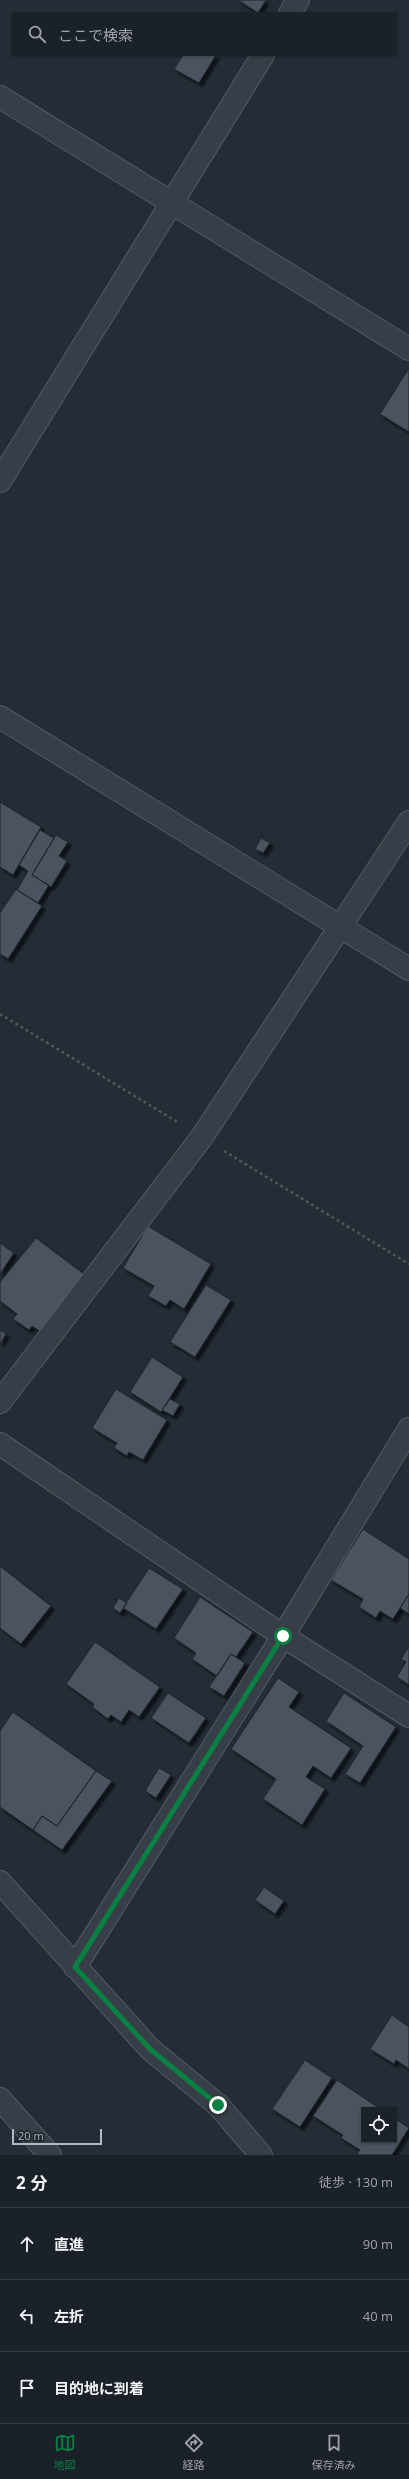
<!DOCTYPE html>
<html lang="ja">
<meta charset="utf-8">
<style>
body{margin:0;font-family:"Open Sans","Noto Sans JP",sans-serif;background:#282e34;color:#f1f3f6}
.controls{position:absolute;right:12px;bottom:12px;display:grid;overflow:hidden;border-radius:0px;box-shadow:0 1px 3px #0004}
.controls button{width:36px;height:36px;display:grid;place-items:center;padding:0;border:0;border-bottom:1px solid #393e45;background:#1b2128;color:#f1f3f6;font:20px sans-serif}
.scale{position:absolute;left:12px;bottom:10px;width:90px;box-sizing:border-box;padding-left:4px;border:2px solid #b2b8c3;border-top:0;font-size:11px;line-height:14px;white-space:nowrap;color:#b2b8c3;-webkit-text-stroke:3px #1c232b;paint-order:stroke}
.stop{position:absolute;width:12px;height:12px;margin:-9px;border:3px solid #0b8043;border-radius:50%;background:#fff}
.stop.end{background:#0b8043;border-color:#fff;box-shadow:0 1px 4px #0008}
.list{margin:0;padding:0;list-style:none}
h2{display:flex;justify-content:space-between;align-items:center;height:52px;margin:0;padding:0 16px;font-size:17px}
h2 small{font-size:13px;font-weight:400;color:#a0a3a8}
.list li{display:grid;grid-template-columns:26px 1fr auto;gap:12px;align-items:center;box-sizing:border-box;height:72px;padding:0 16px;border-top:1px solid #393e45}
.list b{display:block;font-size:15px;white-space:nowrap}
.list em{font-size:13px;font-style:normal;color:#a0a3a8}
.icon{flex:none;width:22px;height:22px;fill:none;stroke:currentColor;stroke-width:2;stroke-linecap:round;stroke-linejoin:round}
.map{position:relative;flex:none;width:409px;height:2155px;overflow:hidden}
.search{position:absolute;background:#1b2128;box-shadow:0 1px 3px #0004;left:12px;right:12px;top:12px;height:44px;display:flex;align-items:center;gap:10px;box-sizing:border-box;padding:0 14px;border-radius:0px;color:#a0a3a8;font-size:15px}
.sheet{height:268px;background:#1b2128}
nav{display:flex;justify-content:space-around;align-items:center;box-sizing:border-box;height:56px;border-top:1px solid #393e45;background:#1b2128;font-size:11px;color:#a0a3a8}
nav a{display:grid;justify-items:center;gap:2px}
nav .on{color:#0b8043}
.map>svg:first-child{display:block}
.building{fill:#4b535f;stroke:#1e252d;filter:url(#shadow)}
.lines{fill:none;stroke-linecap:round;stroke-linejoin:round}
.minor-casing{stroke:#555b64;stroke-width:24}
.tertiary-casing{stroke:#555b64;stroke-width:24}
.path{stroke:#4a595b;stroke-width:2.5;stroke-dasharray:3 3;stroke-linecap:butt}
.minor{stroke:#373e47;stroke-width:22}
.tertiary{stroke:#373e47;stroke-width:22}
.route{stroke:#0b8043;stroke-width:5}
</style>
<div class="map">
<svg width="409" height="2155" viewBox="0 0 409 2155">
<defs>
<filter id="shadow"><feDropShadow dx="3.5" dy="3.5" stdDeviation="1" flood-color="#0009"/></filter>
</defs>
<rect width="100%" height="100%" fill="#242c36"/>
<!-- building -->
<path class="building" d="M238,0H266L258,13Z
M183,55H216L199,83L174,69Z
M409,368V432L380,414Z
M0,802L41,827L13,875L0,867Z
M40,830L54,838L32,875L49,885L38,903L17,890L28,871L19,865Z
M56,835L68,842L59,856L67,861L51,887L32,875Z
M261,838L270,843L263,853L255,849Z
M16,889L42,906L8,959L0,954V913Z
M148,1226L211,1264L184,1309L170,1300L166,1306L148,1296L154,1286L123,1268Z
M36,1238L84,1274L41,1332L32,1326L29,1330L13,1319L17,1314L0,1301V1282Z
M0,1243L14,1253L0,1274Z
M206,1285L231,1300L195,1357L170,1342Z
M0,1330L6,1334L0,1344Z
M152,1357L183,1377L161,1412L130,1392Z
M116,1389L167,1420L143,1460L129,1452L127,1456L114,1448L117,1443L92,1428Z
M170,1399L180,1404L173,1416L162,1410Z
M363,1529L409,1559V1594L393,1619L380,1611L376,1618L359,1607L363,1599L331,1580Z
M0,1566L51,1606L21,1644L0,1628Z
M149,1568L183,1589L156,1629L123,1608Z
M409,1594V1614L400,1608Z
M200,1597L253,1632L236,1657L231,1654L217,1676L192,1659L196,1653L174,1638Z
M119,1598L127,1603L120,1613L113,1608Z
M95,1642L160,1687L139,1717L129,1710L121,1722L111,1715L108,1719L92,1707L94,1704L66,1684Z
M409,1646V1685L397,1677L406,1662L401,1659Z
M231,1654L245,1663L224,1696L209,1687Z
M278,1678L299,1692L289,1707L351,1748L331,1778L313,1766L306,1777L325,1789L302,1825L263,1799L276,1779L231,1749Z
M168,1693L206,1718L189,1743L151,1718Z
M344,1693L396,1727L360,1783L345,1774L363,1746L326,1721Z
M13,1712L96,1771L57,1826L42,1816L33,1830L0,1807V1731Z
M159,1768L171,1775L156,1798L145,1791Z
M96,1771L112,1781L62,1850L33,1830L42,1816L57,1826Z
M264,1887L284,1901L275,1914L255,1900Z
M392,2015L409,2027V2069L396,2060L394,2064L370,2049Z
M305,2060L332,2078L300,2127L272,2109Z
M337,2080L382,2110H364V2140H394V2118L409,2128L392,2155H359L357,2154L360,2150L341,2138L343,2135L313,2116Z"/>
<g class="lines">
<!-- minor casing -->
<g class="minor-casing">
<path id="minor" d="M290,13L298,0
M0,97L409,349
M0,481L263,55
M0,1402L202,1137L409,822
M0,1444L283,1636L409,1716
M0,1882L150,2049L218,2105L261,2155
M75,1967L283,1636L409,1429
M0,2099L50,2155"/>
</g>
<!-- tertiary casing -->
<g class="tertiary-casing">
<path id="tertiary" d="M0,717L409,969"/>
</g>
<!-- path -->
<path class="path" d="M0,1014L179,1123
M224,1151L409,1264"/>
<!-- minor -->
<use href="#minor" class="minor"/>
<!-- tertiary -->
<use href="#tertiary" class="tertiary"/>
</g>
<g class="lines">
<!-- route -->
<path class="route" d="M218,2105L150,2049L75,1967L283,1636"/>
</g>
</svg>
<div class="controls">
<button><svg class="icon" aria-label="locate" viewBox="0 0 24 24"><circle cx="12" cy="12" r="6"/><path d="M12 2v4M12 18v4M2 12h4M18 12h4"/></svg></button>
</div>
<div class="scale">20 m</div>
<div class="stop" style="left:283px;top:1636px"></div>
<div class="stop end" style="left:218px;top:2105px"></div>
<div class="search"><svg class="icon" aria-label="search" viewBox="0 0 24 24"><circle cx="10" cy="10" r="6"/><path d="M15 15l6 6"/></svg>ここで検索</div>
</div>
<section class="sheet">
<h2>2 分<small>徒歩 · 130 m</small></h2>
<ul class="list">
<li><svg class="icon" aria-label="ahead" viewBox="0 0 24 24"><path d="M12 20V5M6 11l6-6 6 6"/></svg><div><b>直進</b></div><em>90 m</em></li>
<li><svg class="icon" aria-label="left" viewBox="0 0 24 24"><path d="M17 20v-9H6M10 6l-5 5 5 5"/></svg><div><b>左折</b></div><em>40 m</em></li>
<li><svg class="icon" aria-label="arrive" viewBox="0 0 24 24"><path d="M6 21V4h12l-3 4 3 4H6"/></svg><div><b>目的地に到着</b></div></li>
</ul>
</section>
<nav>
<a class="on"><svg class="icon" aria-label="map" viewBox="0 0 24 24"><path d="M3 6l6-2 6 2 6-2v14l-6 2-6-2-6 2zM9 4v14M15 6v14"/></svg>地図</a>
<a><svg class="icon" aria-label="directions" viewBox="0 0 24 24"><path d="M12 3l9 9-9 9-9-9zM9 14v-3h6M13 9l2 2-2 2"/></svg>経路</a>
<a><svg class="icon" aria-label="saved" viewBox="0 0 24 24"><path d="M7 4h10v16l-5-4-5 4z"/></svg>保存済み</a>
</nav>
